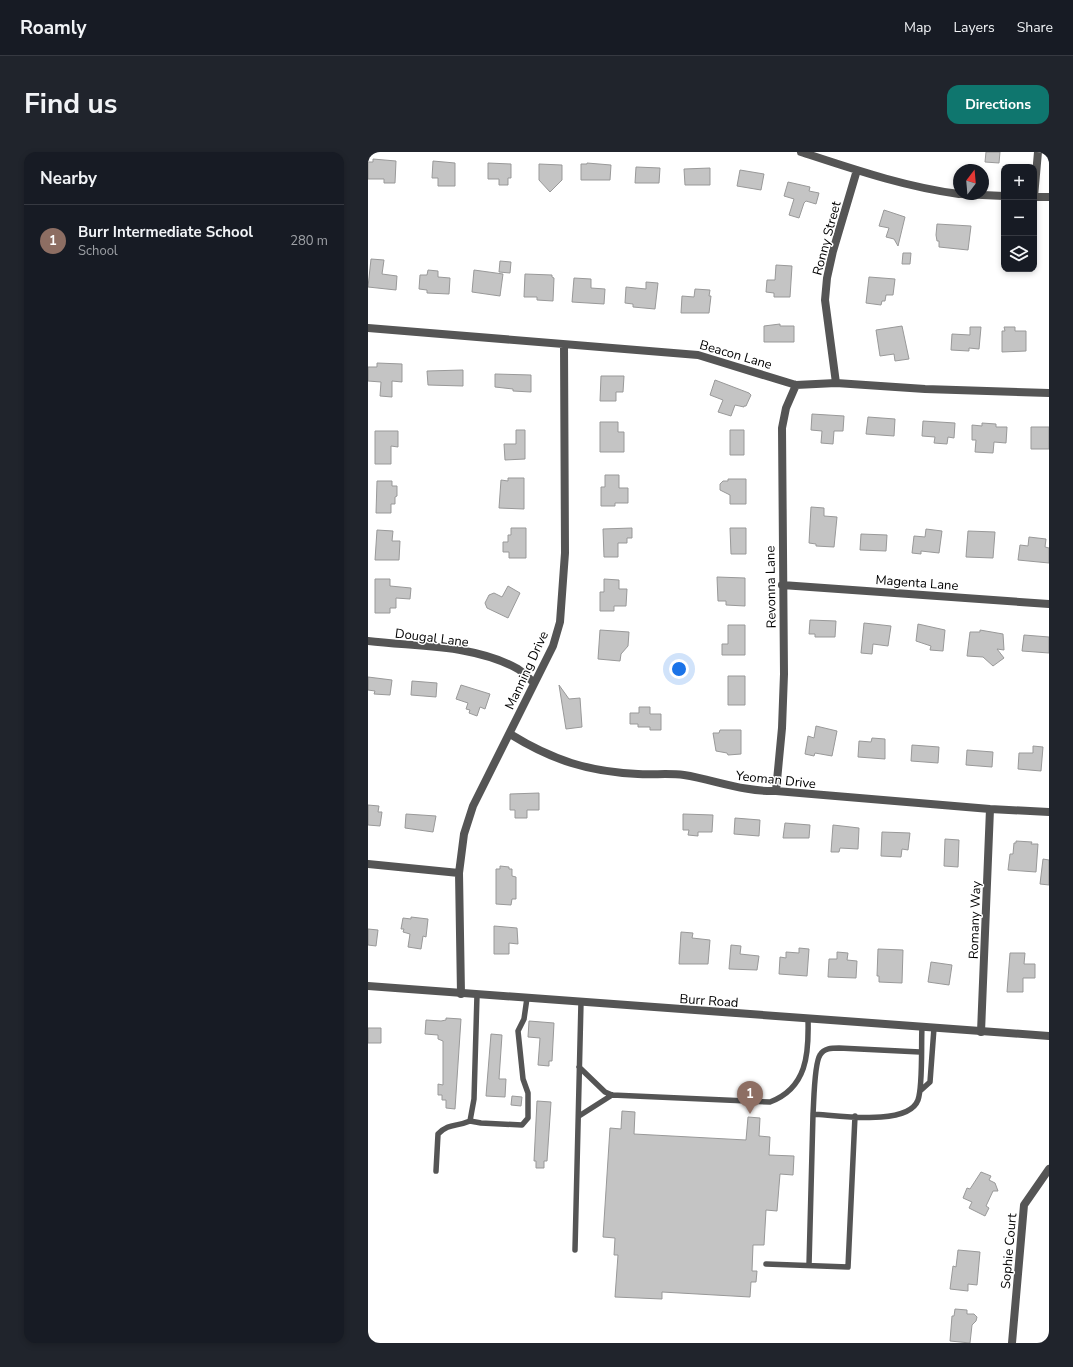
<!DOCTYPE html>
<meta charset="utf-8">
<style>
body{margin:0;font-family:"Nunito Sans",sans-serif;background:#20242c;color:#f1f3f6}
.controls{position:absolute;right:12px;top:12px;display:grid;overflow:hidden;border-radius:8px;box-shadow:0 2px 6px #0003}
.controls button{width:36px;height:36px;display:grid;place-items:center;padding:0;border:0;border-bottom:1px solid #363941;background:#171b24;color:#f1f3f6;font:20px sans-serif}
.compass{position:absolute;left:585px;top:12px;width:36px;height:36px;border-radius:50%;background:#171b24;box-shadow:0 2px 6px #0003;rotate:16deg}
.you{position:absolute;left:311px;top:517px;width:14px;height:14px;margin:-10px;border:3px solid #fff;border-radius:50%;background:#1a73e8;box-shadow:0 0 0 6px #1a73e833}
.badge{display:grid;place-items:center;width:26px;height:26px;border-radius:50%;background:#0f766e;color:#fff;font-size:13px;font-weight:700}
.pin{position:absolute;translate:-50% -33px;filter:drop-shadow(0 1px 2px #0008)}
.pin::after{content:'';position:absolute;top:21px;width:14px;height:12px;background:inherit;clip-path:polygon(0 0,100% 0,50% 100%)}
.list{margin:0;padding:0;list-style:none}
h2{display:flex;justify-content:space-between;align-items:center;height:52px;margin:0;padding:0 16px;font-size:17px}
h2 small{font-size:13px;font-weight:400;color:#9ea1a6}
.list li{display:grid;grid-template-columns:26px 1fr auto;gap:12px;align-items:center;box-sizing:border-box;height:72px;padding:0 16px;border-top:1px solid #363941}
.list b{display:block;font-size:15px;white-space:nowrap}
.list p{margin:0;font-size:13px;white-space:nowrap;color:#9ea1a6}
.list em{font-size:13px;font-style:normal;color:#9ea1a6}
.icon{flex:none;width:22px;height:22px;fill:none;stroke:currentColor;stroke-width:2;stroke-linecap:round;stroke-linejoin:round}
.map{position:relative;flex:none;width:681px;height:1191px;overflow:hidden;border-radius:12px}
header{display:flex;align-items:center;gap:24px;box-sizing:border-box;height:56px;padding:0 20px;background:#171b24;border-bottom:1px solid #363941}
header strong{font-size:19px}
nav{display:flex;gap:22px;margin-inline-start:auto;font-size:14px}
.intro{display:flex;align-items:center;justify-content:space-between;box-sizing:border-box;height:96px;padding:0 24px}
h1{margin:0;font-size:28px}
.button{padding:10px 18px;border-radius:12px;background:#0f766e;color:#fff;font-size:14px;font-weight:700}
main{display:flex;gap:24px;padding:0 24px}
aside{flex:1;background:#171b24;border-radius:12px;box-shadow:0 2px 6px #0003}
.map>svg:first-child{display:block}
.building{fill:#c4c4c4;stroke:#999}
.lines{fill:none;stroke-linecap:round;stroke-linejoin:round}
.service{stroke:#555;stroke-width:5.5}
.minor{stroke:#555;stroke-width:8}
.tertiary{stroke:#555;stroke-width:8}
.labels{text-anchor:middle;stroke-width:3;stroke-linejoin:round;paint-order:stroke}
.street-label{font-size:13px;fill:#000;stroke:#fff}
</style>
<header>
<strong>Roamly</strong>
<nav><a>Map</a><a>Layers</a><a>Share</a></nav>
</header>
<div class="intro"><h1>Find us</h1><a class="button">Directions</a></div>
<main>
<aside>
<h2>Nearby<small></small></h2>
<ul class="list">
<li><span class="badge" style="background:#8d6e63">1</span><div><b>Burr Intermediate School</b><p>School</p></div><em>280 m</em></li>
</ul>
</aside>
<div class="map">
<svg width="681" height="1191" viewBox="0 0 681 1191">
<rect width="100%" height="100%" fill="#fff"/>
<!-- building -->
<path class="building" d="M618,0H632L631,11L617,10Z
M5,7L28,9L27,31H16V27H0V10H5Z
M65,9L87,11V34H70V26H64Z
M120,11L143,12V26H140V33H131V27H120Z
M219,11L243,13L242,28H213V12H219Z
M171,12L194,13V28L182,40L171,28Z
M268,15L292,16L291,31H267Z
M342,16V33H317L316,17Z
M372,18L396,22L393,38L369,34Z
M420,30L442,35L441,39L451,41L448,52L438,49L436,51L431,66L421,63L426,47L416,44Z
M516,58L537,65L530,94L526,87L518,85L521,76L511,74Z
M569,72L603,74L600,98L571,95V89H569L568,83Z
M535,101H543L542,112H534Z
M3,107L16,108L14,122L29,124L28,138L0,135Z
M132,109L143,110L142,121L131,120Z
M408,113L424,114L422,145H406V141L398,140L399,128H407Z
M60,118L70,119V125L82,126L81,142L59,141V138L51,137L52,123H59Z
M106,118L135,122L132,144L104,140Z
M157,122L184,123V125L186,126L185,149L169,148V145H156Z
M501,125L527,127L525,143H518L517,149H514L513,153L498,151Z
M206,126L223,127V136L237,137L236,152L204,150Z
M278,130L290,131L287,157L265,155V152L257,151L258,135L278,137Z
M327,137L342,138L341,144H343L341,161H313L314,144L326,145Z
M412,172V174H426V190H396V174Z
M534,174L541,207L527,209L526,202L512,204L508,178Z
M602,175H613L611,197L601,196V199L583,198L584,182L602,183Z
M636,175H647V179H658V199L634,200V179H637Z
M9,211L34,212V230L24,229V245L12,244L13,230L0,229V215H9Z
M95,218V234L60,233L59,219Z
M127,222L163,223V240L145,239V237L127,235Z
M233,224H256L255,240H248V249H232Z
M347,228L381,241L383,243L378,254H376V255L367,253L363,264L350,260L355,248L342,243Z
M444,262L476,264L475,279H466L465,292L453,291L454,279L443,278Z
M500,265L527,267L526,284L498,282Z
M555,269L587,271L586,286L580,285L579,292L566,291L567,285L554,284Z
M232,270H250V280H256V300H232Z
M614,271L628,272V275H639L638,291L626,290L625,301L607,300L608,288H604V273L614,274Z
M663,275H681V297H663Z
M148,278H157V307L137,308L136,292H148Z
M362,278H376V303H362Z
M7,279H30V295L23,294V312H7Z
M237,323H251V336H260V351H247V354H233V335H237Z
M140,326H156V357L131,356L133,328L140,329Z
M360,327H378V352H362V343L352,338V332L355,329H360Z
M9,329H24V334H29V344L27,345V352H23V361H8Z
M443,355L456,356V364L469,365L466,395L448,394V392L441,391Z
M143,376H158V406H141V400H135V390H140V383H143Z
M264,376V386H259V391H250V405H236L235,377Z
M362,376H378V402H363Z
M558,377L574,379L571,401L553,399V402L544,401L546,384L557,385Z
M9,378L25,379L24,389H32L31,408H7Z
M600,379L627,380L625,406L598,405Z
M493,382L519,383L518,399L492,398Z
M661,385L678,387L677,395L681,396V411L650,408L652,393L660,394Z
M349,425L377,426V454L358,453V449H350Z
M7,427H22V434L43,436L42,447L28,446V456H22V461H7Z
M236,427L251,428V437H259L258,454H246V459H232V440H236Z
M140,434L152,441L140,466L119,456L117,451L121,443L126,441L134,445Z
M442,468L468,469L467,485H447V482H441Z
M496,471L523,474L520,494L505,492L504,502L493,501Z
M550,472L577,478L575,499L562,498L563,494L548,489Z
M360,473H377V503H354V492H360Z
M232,478L261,480L260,494L253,502L252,509L230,507Z
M612,478L635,482L636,498L629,497L636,506L625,514L615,505L599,504L602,480H612Z
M656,483L681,485V501L654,499Z
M360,524H377V553H360Z
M0,525L24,528L22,543L6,542L7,539L0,538Z
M44,529L69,531L68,545L43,543Z
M93,533L122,542L117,557L112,555L109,564L101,561L102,558L98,557L100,551L88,547Z
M191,533L201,547L212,546L214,575L198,577Z
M271,555H282V562H293V578H282V575H270V572H262V561H271Z
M448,574L469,579L464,604L447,601L446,604L437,602L440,584L446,586Z
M352,578H373V602L360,603L359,601L348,599L345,581H351Z
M504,586L517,587V607L490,605L491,589L503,590Z
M544,593L571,595L570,611L543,609Z
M665,594L675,595L673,619L650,617L651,601H665Z
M599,598L625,600L624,615L598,613Z
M171,641V658H159V666H147V658H142V642Z
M0,653L11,654L10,660H14L12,674L0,673Z
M38,662L68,664L65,680L37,676Z
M315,662L345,663L344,680H330V684L320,683L321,678H315Z
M367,666L392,668L391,684L366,682Z
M417,671L442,673L441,686H415Z
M465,673L491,676L490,697L472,696L471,700H463Z
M514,680L542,681L540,698L534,697L533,705L513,704Z
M577,687L591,688L590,715L576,714Z
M648,689L664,690L663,692H670L668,720L640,718L642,702H645L646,691H648Z
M675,707L681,708V733L672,732Z
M132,714L141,715V717H144V724L148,725V747H144L143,753L128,752V717H132Z
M43,765L60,767L58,785L55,784L53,797L40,795L42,782L35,780L36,777H33L35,766L43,767Z
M126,774L149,776L150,792L141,791V802H126Z
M0,777L10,778L8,794L0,793Z
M313,780L325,781L324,786L342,788L340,812H311Z
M363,793L373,794L372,802L391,804L389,818L361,817Z
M431,796L441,797L439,824L411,822L412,805L418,806V800L431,801Z
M510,797L535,798L534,831L511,830V824H509Z
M469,800L480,801L479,808L489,809L488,826L460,825L461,807H469Z
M642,801H657L656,812H667V826H655V840H639Z
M563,810L584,813L581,833L560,830Z
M78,866L93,867L87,957L78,956V948H74V943H70V932L75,933V889L70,887V883L57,882L58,868L73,869L78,868Z
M161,869L186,871L184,909H181V914L170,913L172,886L160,885Z
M0,876H13V891H0Z
M123,882L134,883L131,927H138L137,945L118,944Z
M144,944L154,945L153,954L143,953Z
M169,949L183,950L179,1009H176V1016H168V1009H166Z
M254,959L267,960L266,982L378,988L380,965L392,966L391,984L402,985L401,1003L426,1004L425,1023L412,1022L409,1059L398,1058L396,1093H385L384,1119H389L388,1130H383L382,1145L294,1140V1147L247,1145L250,1103H246L247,1086L235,1085L242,976L253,977Z
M613,1020L623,1024L621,1028L627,1031L630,1039H625L618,1054L621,1056L617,1064L601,1056L604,1050L595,1046L599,1036L602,1037Z
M590,1098L612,1100L609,1133L600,1132V1139L582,1137L585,1114L588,1115Z
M587,1157L599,1158V1162H606L609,1165L608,1169L604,1173L602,1191L582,1189L584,1164H586Z"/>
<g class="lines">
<!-- service -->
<path class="service" d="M211,915L237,940L244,943L402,950C439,936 441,902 440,867
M552,939L562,930L566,876
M445,962C446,950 446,912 452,903C456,896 464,896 471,896L552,900
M211,964L244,943
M102,969L113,971L154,973L160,966V941L155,927L150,879L156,867L159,846
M68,1019L70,982C81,971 88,975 102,969L106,947L109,843
M207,1098L213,850
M398,1112L480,1115L487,964
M441,1113L445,962C468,963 540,975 550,948C555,934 553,893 554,875"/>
<!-- minor -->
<path class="minor" d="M433,0C485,17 537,35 591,42
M593,42L636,44
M666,45L670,0
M666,45H681
M0,176L330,203L428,233L468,231L557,237L681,241
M468,231L457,148L459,126L465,99L489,18
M414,433L681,452
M0,489C49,495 106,492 150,517C156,521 161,526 166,531
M142,582C184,608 221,620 270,622C285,623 301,621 316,623C347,628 376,640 408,639L622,657L681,660
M408,639L414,576L416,522L414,276L418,256L428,233
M0,712L91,721
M93,842L91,721L96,682L105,654L185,494L192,470L197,401L196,193
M613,880L622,657
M644,1191L656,1053L681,1017"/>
<!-- tertiary -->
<path class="tertiary" d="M0,834L681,884"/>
</g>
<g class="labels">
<!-- street labels -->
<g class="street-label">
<text transform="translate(458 86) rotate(-75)" y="5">Ronny Street</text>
<text transform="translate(368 202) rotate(16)" y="5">Beacon Lane</text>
<text transform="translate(549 430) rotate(4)" y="5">Magenta Lane</text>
<text transform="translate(402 435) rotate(-91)" y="5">Revonna Lane</text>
<text transform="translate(64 485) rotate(7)" y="5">Dougal Lane</text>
<text transform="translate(158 518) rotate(-65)" y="5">Manning Drive</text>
<text transform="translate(408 627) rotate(6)" y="5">Yeoman Drive</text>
<text transform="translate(606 768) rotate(-88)" y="5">Romany Way</text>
<text transform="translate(341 848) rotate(4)" y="5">Burr Road</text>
<text transform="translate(640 1099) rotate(-85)" y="5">Sophie Court</text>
</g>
</g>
</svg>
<div class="controls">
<button>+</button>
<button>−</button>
<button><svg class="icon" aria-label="layers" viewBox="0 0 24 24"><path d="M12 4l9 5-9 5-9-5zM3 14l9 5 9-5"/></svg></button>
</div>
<svg class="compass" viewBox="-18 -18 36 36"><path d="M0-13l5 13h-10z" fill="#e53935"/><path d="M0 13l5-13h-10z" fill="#9ea1a6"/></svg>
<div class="you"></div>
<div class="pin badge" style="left:382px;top:962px;background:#8d6e63">1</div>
</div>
</main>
